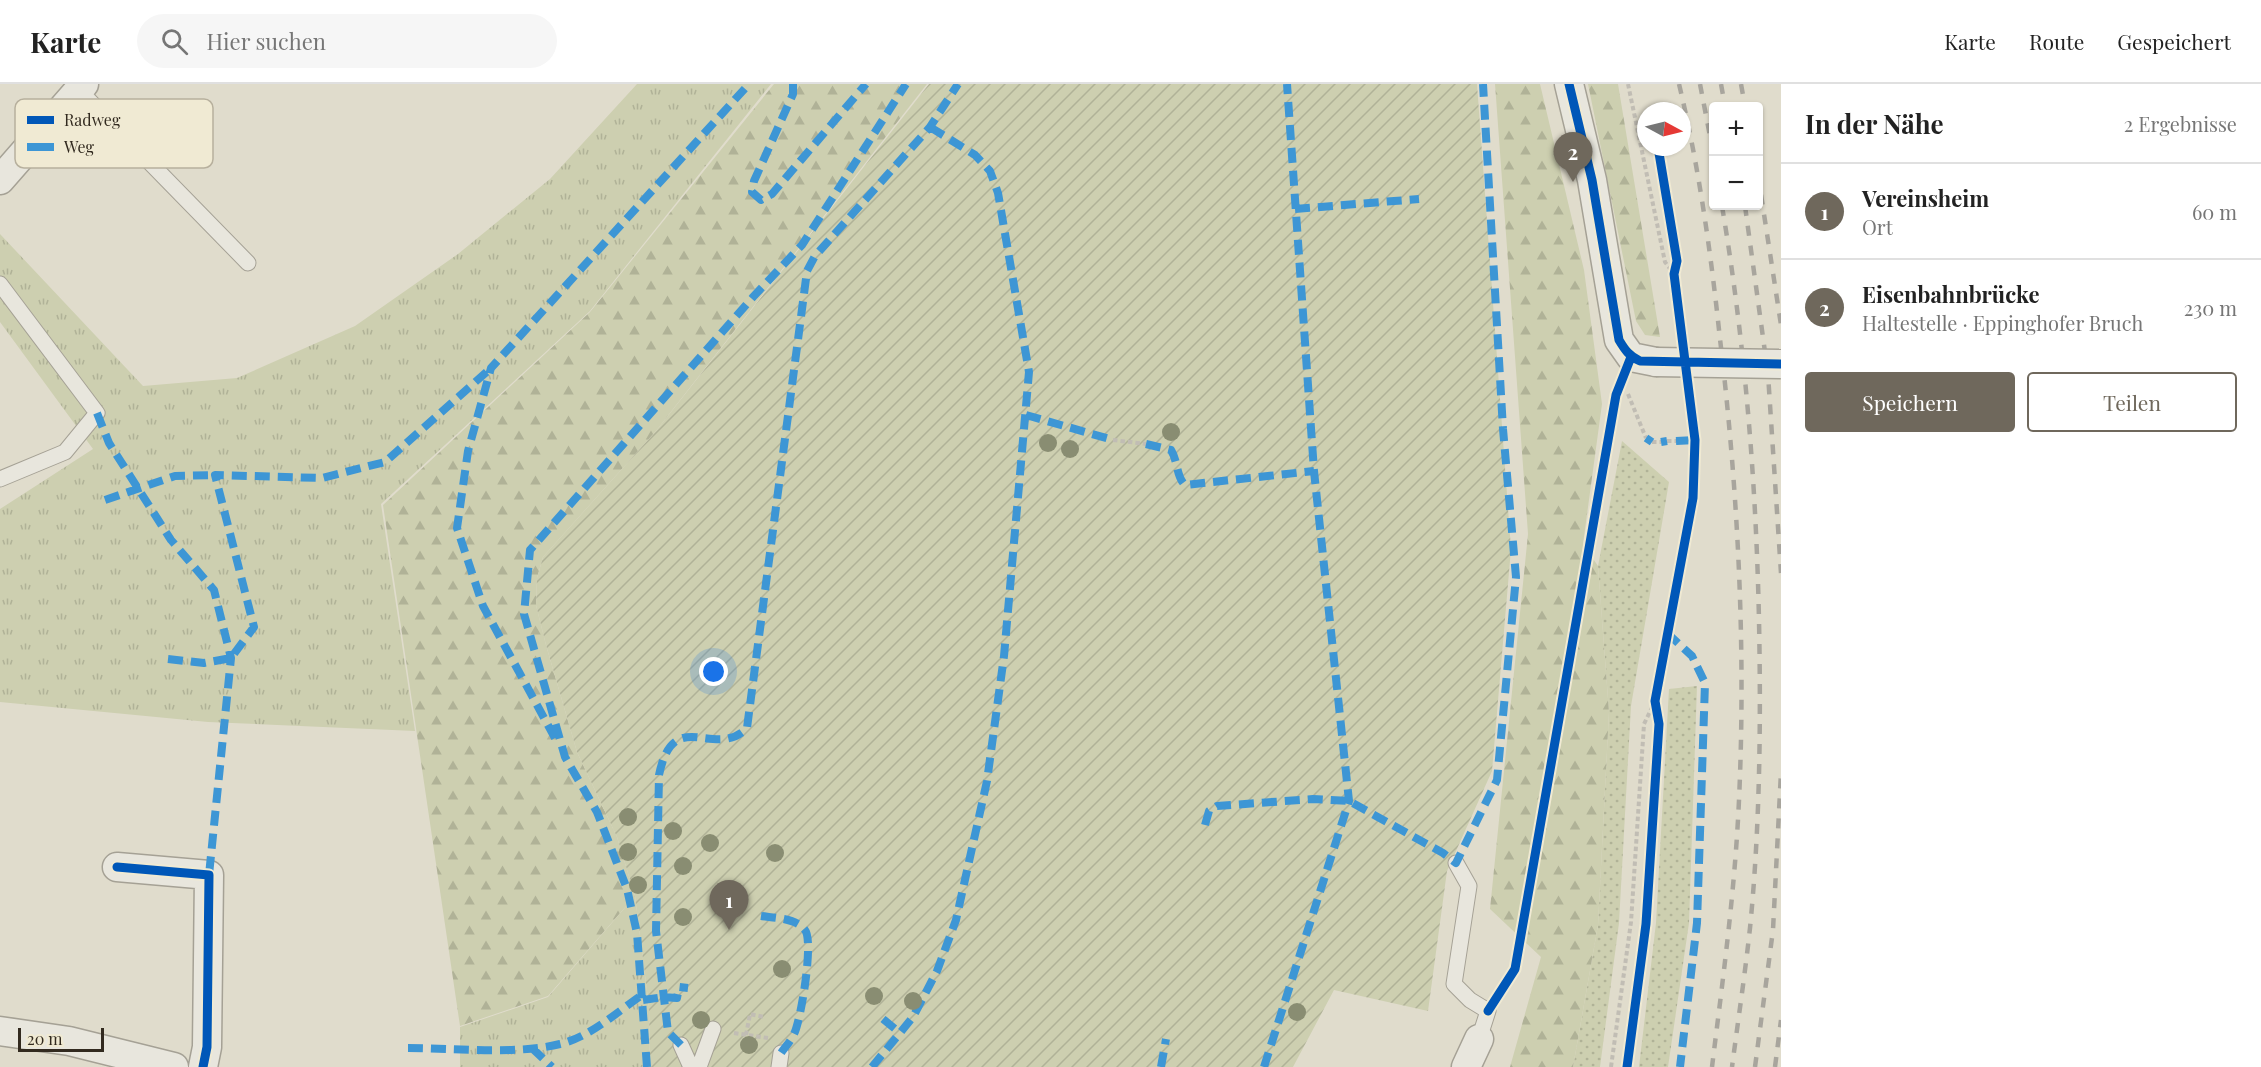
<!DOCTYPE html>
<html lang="de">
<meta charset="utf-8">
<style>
body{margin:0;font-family:"Playfair Display",serif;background:#f6f6f6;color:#222}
.controls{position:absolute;right:18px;top:18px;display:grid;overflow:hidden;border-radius:6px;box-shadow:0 2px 4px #0004}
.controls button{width:54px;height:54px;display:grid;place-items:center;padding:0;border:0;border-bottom:2px solid #e0e0e0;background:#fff;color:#222;font:30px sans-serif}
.compass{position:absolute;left:1637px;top:18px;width:54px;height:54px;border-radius:50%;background:#fff;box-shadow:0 2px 4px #0004;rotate:97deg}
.scale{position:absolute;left:18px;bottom:15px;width:86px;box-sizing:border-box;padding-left:6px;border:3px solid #322a1f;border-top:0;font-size:16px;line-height:21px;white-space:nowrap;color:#322a1f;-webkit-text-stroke:4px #f0ead3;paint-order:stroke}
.you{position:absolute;left:714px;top:588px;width:21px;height:21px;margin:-15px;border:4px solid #fff;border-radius:50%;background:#1a73e8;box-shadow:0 0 0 9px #1a73e833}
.badge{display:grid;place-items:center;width:39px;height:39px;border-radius:50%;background:#6f685c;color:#fff;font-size:20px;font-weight:700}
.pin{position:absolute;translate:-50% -50px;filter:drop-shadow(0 2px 3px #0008)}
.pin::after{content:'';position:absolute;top:32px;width:21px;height:18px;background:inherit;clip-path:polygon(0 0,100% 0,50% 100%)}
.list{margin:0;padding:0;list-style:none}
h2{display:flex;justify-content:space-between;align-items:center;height:78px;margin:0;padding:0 24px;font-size:26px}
h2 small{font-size:20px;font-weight:400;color:#767676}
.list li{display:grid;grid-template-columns:39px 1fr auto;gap:18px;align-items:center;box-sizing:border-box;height:96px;padding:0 24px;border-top:2px solid #e0e0e0}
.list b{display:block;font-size:22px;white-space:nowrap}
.list p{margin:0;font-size:20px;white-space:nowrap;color:#767676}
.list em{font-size:20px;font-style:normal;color:#767676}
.actions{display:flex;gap:12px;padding:18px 24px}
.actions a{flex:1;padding:14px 0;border:2px solid #6f685c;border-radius:6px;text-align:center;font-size:21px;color:#6f685c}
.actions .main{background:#6f685c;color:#fff}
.icon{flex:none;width:33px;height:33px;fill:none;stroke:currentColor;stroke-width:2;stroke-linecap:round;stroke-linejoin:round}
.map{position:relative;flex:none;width:1781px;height:983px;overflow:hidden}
header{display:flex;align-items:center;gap:36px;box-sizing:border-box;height:84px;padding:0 30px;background:#fff;border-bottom:2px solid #e0e0e0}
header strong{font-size:28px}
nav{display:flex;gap:33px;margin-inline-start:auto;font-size:21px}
.search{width:420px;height:54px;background:#f6f6f6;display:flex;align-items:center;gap:15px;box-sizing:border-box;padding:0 21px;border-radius:33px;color:#767676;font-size:22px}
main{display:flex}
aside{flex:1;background:#fff}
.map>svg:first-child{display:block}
.grass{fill:url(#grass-dots)}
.forest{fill:url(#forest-firs)}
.park{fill:url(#park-tufts)}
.garden{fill:url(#garden-furrows)}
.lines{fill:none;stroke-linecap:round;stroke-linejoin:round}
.service-casing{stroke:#a5a195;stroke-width:17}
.minor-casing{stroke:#a5a195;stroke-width:31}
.path{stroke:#c1bdb4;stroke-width:4;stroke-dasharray:4.5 3;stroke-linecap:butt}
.service{stroke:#e8e6dd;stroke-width:15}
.minor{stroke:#e8e6dd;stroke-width:28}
.rail{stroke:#a8a59d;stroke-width:4.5;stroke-dasharray:10 10;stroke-linecap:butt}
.minor-bridge-casing{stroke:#a5a195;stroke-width:31;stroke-linecap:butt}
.minor-bridge{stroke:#e8e6dd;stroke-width:28}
.quiet{stroke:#3d96d5;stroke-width:8;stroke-dasharray:15 8;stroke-linecap:butt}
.cycleway-casing{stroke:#f0ead3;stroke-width:13}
.cycleway{stroke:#0057b8;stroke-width:9}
.tree{fill:#898d72}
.key{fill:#f0ead3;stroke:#b7b09d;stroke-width:1.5}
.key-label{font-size:16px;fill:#322a1f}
</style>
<header>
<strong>Karte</strong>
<div class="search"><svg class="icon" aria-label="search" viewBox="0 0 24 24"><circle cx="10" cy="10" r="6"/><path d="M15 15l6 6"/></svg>Hier suchen</div>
<nav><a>Karte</a><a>Route</a><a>Gespeichert</a></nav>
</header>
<main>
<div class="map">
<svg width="1781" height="983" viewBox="0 0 1781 983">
<defs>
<pattern id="grass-dots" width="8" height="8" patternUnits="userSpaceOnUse" patternTransform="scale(1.5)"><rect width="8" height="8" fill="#cdcfb0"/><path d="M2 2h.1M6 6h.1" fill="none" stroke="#b0b297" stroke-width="1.8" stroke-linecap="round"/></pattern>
<pattern id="forest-firs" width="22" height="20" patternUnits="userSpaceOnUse" patternTransform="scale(1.5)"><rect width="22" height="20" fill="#cdcfb0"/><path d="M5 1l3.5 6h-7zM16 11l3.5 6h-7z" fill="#b0b297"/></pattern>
<pattern id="park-tufts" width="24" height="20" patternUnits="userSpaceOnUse" patternTransform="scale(1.5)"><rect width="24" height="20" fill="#cdcfb0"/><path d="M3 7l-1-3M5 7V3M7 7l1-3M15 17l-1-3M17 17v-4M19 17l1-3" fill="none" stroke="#b0b297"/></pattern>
<pattern id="garden-furrows" width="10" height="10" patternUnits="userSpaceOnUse" patternTransform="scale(1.5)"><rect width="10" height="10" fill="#cdcfb0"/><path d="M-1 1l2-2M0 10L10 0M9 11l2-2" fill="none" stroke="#b0b297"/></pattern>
</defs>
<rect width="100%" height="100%" fill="#e0dccc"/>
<!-- grass -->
<path class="grass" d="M1622,357L1669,398L1631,622L1619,839L1600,983H1573L1598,841L1609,628L1598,482Z
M1697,602L1689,839L1668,983H1639L1656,839L1669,605Z"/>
<!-- forest -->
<path class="forest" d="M774,0H927L656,347L543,473L537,494L536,521L546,561L577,668L617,753L635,812L548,912L460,942L383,421L590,228Z
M1495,0H1540L1584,186L1602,320L1583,460L1598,482L1609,628L1598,841L1573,983H1510L1541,873L1490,825L1528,450Z
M1588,0H1618L1660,253L1645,251L1636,237Z"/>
<!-- park -->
<path class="park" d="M637,0H771L590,227L381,420L415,647L208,638L0,618V425L93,365L0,238V150L143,302L237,294L355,242L458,170L550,95Z
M635,812L649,923L650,983H460V943L548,913Z"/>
<!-- garden -->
<path class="garden" d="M929,0H1477L1511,465L1492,687L1447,787L1428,927L1334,906L1293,983H650L649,923L635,812L617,753L577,668L546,561L536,521L537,494L543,473L656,347Z"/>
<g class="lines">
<!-- service casing -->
<g class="service-casing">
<path id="service" d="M79,6L248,179
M0,200L97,329L65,368L0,395
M1456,779L1469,802L1454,900L1470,916L1488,927L1479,955
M681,961L691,983
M699,983L713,945
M779,983L781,969"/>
</g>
<!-- minor casing -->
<g class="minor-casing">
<path id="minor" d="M1569,0L1592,96L1619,256L1631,273L1656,278
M0,96L84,0
M117,783L209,791L207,963L203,983
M0,947L69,957L174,983
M1466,983L1479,955"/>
</g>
<!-- path -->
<path class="path" d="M1628,0L1665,178L1674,190
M1628,310L1646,354
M1113,356L1146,360
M1667,357H1676
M1652,358H1661
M734,949L768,954
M746,951L750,930L764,933
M1611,983L1631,838L1644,640L1655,617"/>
<!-- service -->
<use href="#service" class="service"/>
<!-- minor -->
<use href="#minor" class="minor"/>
<!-- rail -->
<path class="rail" d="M1679,0C1699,83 1711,170 1720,255C1738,407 1746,563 1739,716C1735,806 1723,894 1712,983
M1700,0L1714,73
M1721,0L1725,22
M1741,0L1745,22
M1758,91L1781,241
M1722,122C1745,259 1756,397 1759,536C1761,638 1760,742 1750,844C1745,890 1738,937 1732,983
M1745,122L1768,290L1781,489
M1755,983L1773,846L1781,688
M1775,983L1781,936"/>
<!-- minor-bridge casing -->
<g class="minor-bridge-casing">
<path id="minor-bridge" d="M1656,278L1781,280"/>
</g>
<!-- minor-bridge -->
<use href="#minor-bridge" class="minor-bridge"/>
<!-- quiet -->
<path class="quiet" d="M793,0V10L754,97L752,108L761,116L772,110L866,0
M1295,125L1419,115
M97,329L109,359L171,456L214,506L231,574L209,791
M1026,331L1113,356
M1646,354L1652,358
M1676,357L1695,356
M1661,358L1667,357
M1146,360L1171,366C1178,377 1176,392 1185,401L1314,387
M105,416L175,392L215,391
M1667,549L1692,572L1705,599L1697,839L1680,983
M168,575L204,579L231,574L254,543L215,391L322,394L385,378L491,284
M555,654L483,522L457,444L468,367L491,284L749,0
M1205,741L1209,727L1217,722L1313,715L1349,717L1443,769L1456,779L1497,696L1516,493L1503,345L1483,0
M761,832C775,834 796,834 805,846C814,857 801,936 794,950C791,957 785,963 781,969
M643,916L664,913L677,914L679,903L688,904
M883,935L900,949
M681,961L668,948L656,847L659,691C674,620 714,677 747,644L807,187L815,172L930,43L958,0
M408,964C454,964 517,971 560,960C590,953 617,928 642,911
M532,964L552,983
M647,983L637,849L627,805L597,728L565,673L524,530L530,466L753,213L802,161L906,0
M872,983L913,933L937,887L956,836L987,697L1004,572L1029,288L998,109L990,87L975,71L930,43
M1161,983L1166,955
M1264,983L1349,717L1314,387L1287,0"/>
<!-- cycleway casing -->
<g class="cycleway-casing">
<path id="cycleway" d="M1569,0L1592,96L1619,256C1625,266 1629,272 1640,277L1781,280
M117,783L209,791L207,963L203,983
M1488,927L1515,885L1616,311L1631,273
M1627,983L1646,840L1659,640L1655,617L1693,414L1695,356L1674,190L1677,177L1658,63"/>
</g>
<!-- cycleway -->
<use href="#cycleway" class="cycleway"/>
</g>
<!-- trees -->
<g class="tree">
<circle cx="1171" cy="348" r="9"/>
<circle cx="1048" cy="359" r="9"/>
<circle cx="1070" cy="365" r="9"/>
<circle cx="628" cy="733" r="9"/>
<circle cx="673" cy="747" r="9"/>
<circle cx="710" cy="759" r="9"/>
<circle cx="628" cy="768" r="9"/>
<circle cx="775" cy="769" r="9"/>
<circle cx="683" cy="782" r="9"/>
<circle cx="638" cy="801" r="9"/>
<circle cx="683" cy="833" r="9"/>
<circle cx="782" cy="885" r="9"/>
<circle cx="874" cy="912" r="9"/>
<circle cx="913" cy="917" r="9"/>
<circle cx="1297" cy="928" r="9"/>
<circle cx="701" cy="936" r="9"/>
<circle cx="749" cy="961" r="9"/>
</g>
<!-- legend -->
<rect x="15" y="15" width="198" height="69" rx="9" class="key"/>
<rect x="27" y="32" width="27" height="8" fill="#0057b8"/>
<rect x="27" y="59" width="27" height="8" fill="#3d96d5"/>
<g class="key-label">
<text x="64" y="42">Radweg</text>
<text x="64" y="69">Weg</text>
</g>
</svg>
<div class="controls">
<button>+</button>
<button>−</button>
</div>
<svg class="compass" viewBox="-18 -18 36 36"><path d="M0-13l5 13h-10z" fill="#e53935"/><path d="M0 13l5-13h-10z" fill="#767676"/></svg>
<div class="scale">20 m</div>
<div class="you"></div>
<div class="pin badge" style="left:729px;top:846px">1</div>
<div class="pin badge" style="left:1573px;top:98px">2</div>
</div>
<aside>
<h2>In der Nähe<small>2 Ergebnisse</small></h2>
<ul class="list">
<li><span class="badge">1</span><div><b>Vereinsheim</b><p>Ort</p></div><em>60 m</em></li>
<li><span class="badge">2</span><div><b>Eisenbahnbrücke</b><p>Haltestelle · Eppinghofer Bruch</p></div><em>230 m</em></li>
</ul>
<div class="actions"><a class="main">Speichern</a><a>Teilen</a></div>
</aside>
</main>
